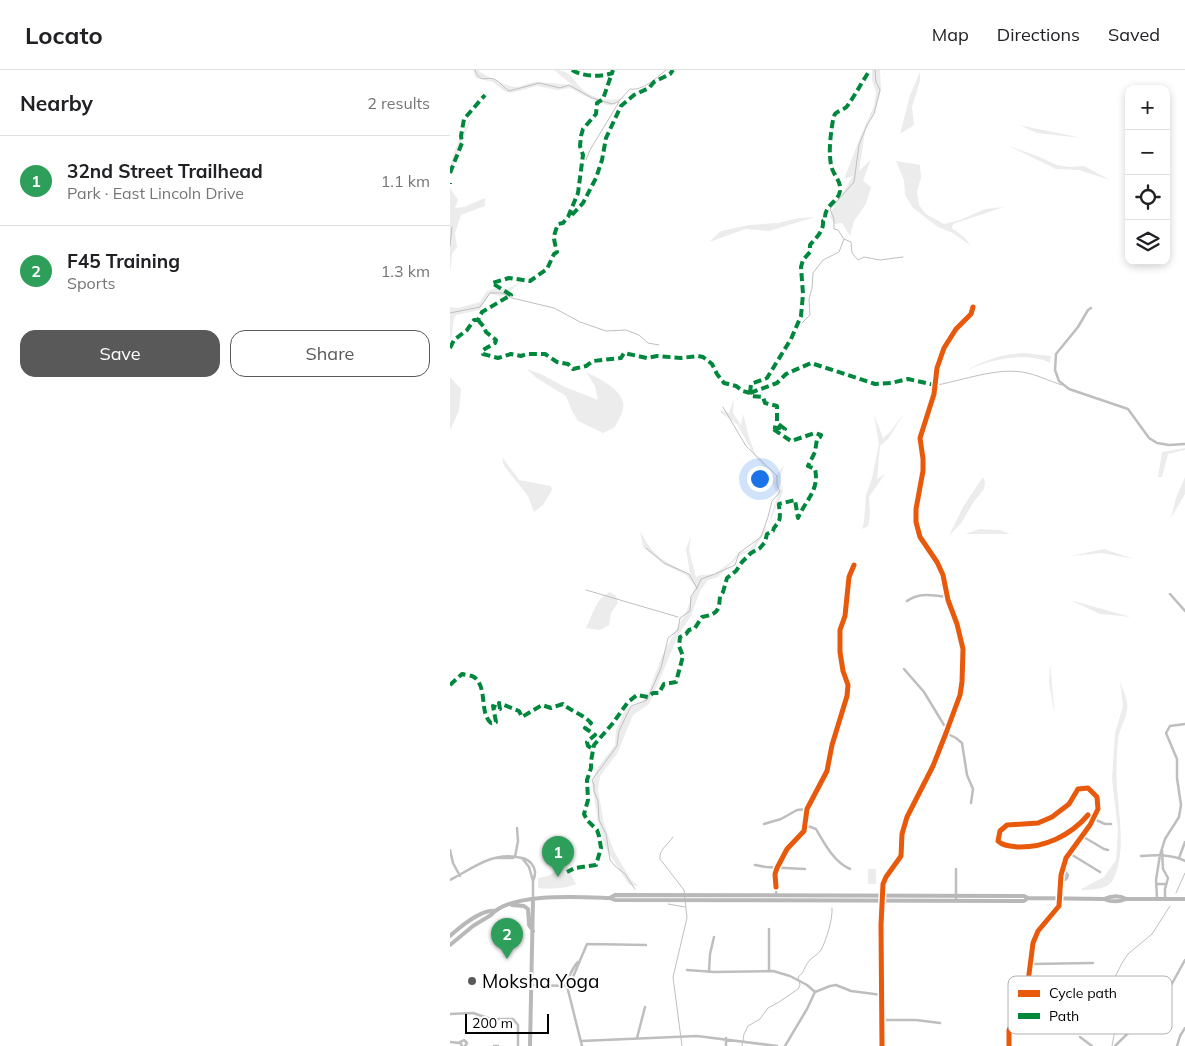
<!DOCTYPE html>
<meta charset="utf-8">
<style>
body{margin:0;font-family:Mulish,sans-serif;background:#f6f6f6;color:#202124}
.controls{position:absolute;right:15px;top:15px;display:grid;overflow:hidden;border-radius:10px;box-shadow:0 2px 8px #0003}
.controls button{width:45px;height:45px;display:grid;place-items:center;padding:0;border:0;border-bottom:1px solid #e0e0e0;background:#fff;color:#202124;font:25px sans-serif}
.scale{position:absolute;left:15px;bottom:12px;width:84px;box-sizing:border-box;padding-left:5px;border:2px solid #000;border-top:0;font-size:14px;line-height:18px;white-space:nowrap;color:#000;-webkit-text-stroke:4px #fff;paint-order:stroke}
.you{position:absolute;left:309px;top:408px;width:18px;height:18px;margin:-12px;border:4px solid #fff;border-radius:50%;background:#1a73e8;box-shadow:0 0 0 8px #1a73e833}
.badge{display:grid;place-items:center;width:32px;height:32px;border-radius:50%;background:#595959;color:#fff;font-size:16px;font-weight:700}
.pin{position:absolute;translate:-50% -41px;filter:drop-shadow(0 1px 2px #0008)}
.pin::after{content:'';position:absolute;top:26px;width:18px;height:15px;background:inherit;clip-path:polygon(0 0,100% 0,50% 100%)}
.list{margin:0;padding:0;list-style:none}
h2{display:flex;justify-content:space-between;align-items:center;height:65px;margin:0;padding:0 20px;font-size:21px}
h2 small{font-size:16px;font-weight:400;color:#757577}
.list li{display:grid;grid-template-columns:32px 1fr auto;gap:15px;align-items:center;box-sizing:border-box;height:90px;padding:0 20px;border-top:1px solid #e0e0e0}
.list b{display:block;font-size:19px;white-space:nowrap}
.list p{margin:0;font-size:16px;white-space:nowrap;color:#757577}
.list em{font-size:16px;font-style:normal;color:#757577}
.actions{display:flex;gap:10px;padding:15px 20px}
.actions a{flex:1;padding:11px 0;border:1px solid #595959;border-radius:15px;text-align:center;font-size:18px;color:#595959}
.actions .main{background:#595959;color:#fff}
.icon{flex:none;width:28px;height:28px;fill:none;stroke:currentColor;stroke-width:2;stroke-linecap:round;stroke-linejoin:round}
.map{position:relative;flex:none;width:735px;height:976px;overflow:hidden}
header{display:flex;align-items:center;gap:30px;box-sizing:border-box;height:70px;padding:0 25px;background:#fff;border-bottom:1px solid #e0e0e0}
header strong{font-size:24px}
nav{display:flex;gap:28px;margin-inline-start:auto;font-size:18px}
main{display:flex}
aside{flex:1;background:#fff}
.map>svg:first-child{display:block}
.green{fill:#ececec}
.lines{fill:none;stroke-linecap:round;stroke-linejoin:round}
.stream{stroke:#bfbfbf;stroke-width:1}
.minor{stroke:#bebebe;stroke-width:2.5}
.tertiary{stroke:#bebebe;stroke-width:3}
.secondary{stroke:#b8b8b8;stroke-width:4}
.quiet{stroke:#00873e;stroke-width:4;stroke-dasharray:8 4;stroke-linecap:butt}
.cycleway-casing{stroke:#fff;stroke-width:8}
.cycleway{stroke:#e8590c;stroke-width:5}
.poi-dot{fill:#595959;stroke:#fff;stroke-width:2}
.labels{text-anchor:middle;stroke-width:4;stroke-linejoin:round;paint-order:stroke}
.poi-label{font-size:19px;fill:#000;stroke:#fff;text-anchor:start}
.key{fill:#fff;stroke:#b2b2b2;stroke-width:1}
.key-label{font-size:14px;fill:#000}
</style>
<header>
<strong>Locato</strong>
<nav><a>Map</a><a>Directions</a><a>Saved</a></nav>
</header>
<main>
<aside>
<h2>Nearby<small>2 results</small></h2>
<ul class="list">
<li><span class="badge" style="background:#2e9e5b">1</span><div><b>32nd Street Trailhead</b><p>Park · East Lincoln Drive</p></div><em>1.1 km</em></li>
<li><span class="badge" style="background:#2e9e5b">2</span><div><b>F45 Training</b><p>Sports</p></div><em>1.3 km</em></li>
</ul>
<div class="actions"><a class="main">Save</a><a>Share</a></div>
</aside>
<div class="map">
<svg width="735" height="976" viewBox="0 0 735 976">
<rect width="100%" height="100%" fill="#fff"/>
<!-- green -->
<path class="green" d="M23,0H28C34,5 59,18 67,17C75,16 82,11 90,12C101,13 111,14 122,15L104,0C125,0 124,16 138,23C151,31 163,31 176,27L163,35H157L137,27L120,18L107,20L87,16L61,23L54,21L43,12L26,8Z
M422,0H430L431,20L426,38L415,62L409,101L421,89L413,111L421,117L416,134L404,151L400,166L392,153L384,154L380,147L382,140L403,106L394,109L411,65L424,36L426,23L422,10Z
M470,2V11L462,37L464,55L450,64L460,25Z
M23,43L0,105C0,83 13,63 23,43Z
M569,55L632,68L587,63Z
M559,76L587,86L607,95L620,97L634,96L660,110L629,100L606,99Z
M446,91L470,95L471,107L467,122L469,135L476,144L494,154L510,150L535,139L554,137L503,154L502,158L515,168L521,176L503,163L488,157L463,138L455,125L454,110Z
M0,118L8,130L5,138L14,137L35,128V136L11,145L5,163L7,177L2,184L0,204Z
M365,147L319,161L296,159L259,172L271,161L299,155L328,153L349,148Z
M87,204L66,216L55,225L50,226L40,224L30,240L6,245C0,256 5,261 0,271V237L8,238L30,232L36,222L45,218L57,219Z
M574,283L601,286L600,293C577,281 540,290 517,300C537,289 552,284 574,283Z
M77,299L91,304L115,317L148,330L145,316L136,302C148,308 177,321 173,339C172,345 167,352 165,357L153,363L128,351L122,341L116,326L85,307Z
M0,307L11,319L9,341L0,360Z
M284,328L283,343L291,355L293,344L299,367L305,384L325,407L334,395L330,409L333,422L314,464L305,478L289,486L268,507L258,510L250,521L241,546L229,564L199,634L183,645L167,684L150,706L148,720L154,754L164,781L181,810L189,816L179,815L155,777L148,752L142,714L146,700L165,675L166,660L175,640L193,631L199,621L212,586L237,540L245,516L236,505L215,495L193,477L190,461C204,488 214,491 240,504L236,479L241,466L239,480L246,507L250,505L264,504L281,492L288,483L300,479L318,455L327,428V424L317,400L304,385L287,354L271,343V340L279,343Z
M454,343L439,368L430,376L427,409L435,404L419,427L420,445L418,456L412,459L414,452L416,425L422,408L429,374L424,344L433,368L440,362Z
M735,378V380L718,384L712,407H708L712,382Z
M52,387L69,410L101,416L102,420L93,435L84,442L78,426L54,396Z
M533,407L535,412L534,419L523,433L512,452L499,466L513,437Z
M735,407V424L721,448L726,428Z
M530,459L550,460L560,464H515Z
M654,479L684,489L652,483L621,486Z
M160,522L166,526L168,533L161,543L159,555L150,560L136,558C143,544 146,528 160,522Z
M620,530L681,547L650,544Z
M600,593L605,646L599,613Z
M670,611C672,618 676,626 677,633C679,646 669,658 668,670C666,689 666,710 668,728C670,755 675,782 664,808C659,820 644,819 633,820L631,819L654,807L666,790L668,760L662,709L665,663L673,636Z
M117,796L126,814C114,819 102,819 88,818V808L97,806Z
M418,799H426V814H418Z"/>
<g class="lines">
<!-- stream -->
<path class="stream" d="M25,0C30,15 37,5 46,10C51,13 54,18 59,21L89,13L110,18L119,15L142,28L162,34L168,32L180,19C193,21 206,8 216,0
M136,90L140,80L169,32
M394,169L401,172L402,183L408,190L414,187L430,190L453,187
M0,176L2,157
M0,243L30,237L40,223H52L62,228L104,238L130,252L156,261L176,260L189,265L198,273L209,275
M352,253L360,245L359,229L362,218L363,203L373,190L389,182L394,169L388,160L384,159V149L380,139L404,112L409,75L417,55L424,44L430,20L426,12L425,0
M487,315C514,310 545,298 572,302C586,304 599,311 612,315
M247,518L251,509L265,504L285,495L289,483L311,467L318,447L322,431L330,422L327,415V406L296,376L273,337
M136,520L228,547
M223,767C218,775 209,779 210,789L234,820L237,848L223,907L232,976
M185,819L175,804L165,796L160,790L156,764L149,750L148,731L144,721V715L142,710L167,676L169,661L181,636L197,630L211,598L218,568L228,560L230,548L240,541L241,526L247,518L239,504L214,493L196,478
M726,823L735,803
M218,834L235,837
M292,976L294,964L298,956L310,949L318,938L329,932L348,919L350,915L348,907C355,902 354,897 359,891C362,887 368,885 371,880C376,871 383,849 382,838
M662,976L666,955L659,925L663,911L672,893L678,884L702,864L720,836"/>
<!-- minor -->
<path class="minor" d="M641,238L638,240L628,257L606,284L605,300L609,311L619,319L678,339L699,368L707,373L719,375L735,374
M720,524L735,541
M457,531C469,522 484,525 497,527
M454,599L474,622L494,655L497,657
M496,663L506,668L512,673L517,705L523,719L521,733
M644,749L655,754H661
M314,754L331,749L347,740L357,739
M355,755L366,759C374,773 384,792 400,799
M632,766L654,779L658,780
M0,780L3,793L10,806
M712,780L713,799L718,808L715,819V829
M619,783L650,802
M691,786C706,785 722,784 735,791
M65,787L68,771L67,758
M47,788H63
M72,788L79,797L83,811V828
M729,788L735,772
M305,795L316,797L355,799
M0,810C20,800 42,782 66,787C73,788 76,788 81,793C86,799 86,804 83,811
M615,810L617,808L618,805L615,802
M706,814H716
M326,817L325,804L327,798L337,779L354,761L357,739L377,701L382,675L397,626L398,615L393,601L390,582V560L395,546L399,507L404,495
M609,820L615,805L613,798
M326,825L327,803
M707,828L706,810L710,785L715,769L729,747L731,735L727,708V689L716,663L720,656L735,654
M431,830L435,809L451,786L452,764L457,747L483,696L496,663L512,616L513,579L507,554L498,530L493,505L487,492L470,467L465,444L473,401V389L470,368L484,324L490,288L500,267L521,244L523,237
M506,831V799
M319,859V901
M580,894L643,893
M237,900L264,902L323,901L340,906L357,915L365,922L380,916L386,915L401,921L432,925
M259,902L260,884L264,867
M118,909L123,907L137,874L196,875
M82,915L117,916L132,976
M115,915C120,907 121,899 128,892
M0,944L23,943L41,949H63L68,955V976
M432,950H466L490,953
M630,967L642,976
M187,968L195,937
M14,970L17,973L15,976
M131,971L247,966L327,976
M0,972L10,973
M12,976L10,972L14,970
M44,976H48
M276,976V968
M335,976L357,939L365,922
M559,976V960L574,928L578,912L583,873L588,861L609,836L611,805L616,788L640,755L648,739L647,727L638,718L628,719L619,734L602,747L588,753L557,755L550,761L548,771C553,776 560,776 567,777C594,778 620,766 638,745
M665,976L714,928L735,890
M727,976L730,966L735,958"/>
<!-- tertiary -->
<path class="tertiary" d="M431,830L432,976"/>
<!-- secondary -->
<path class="secondary" d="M160,828L165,830L574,831L578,828
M654,829C661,832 669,832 676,829
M62,835L74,836L78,839L79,855L83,861
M0,866C10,857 32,839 45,841
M0,875L23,856L41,845C60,822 131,827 160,828L165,825L574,826L578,828L654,829C661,826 669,825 676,829H735
M80,976L83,829"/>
<!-- quiet -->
<path class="quiet" d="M122,0C134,7 150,7 163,3
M0,103L12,73L11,66L14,49L35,25
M0,113V114
M122,145L133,133L146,108L152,90L156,68L171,36L184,25L199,18L204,12L220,4L223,0
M28,250L34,257L36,262L46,270L45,273L33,280V284L48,288L61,284L71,286L77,284H95L107,292L118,294L123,299L136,296L143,291L171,288L174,283L197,288L207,286L231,288L248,286L253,287L262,294L267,304L274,313L286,316L293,321L300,323L301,326L313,327L315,333L327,336V353L335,359L322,357L323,359L341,371L365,363L371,365L370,367L367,369L365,382L358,396L365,399C370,420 355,431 348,448L345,430L329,434C329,440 331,446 329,451C327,456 324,455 323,461L317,464L315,472L310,478L301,483L292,492L286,501L277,508L273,522L270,526C269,541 268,544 252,547L245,558L239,560L236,564L230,567L229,576L233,586L226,612L214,614L209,623H203L198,627L187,625L178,632L163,653L144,675L141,691V698L137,710L138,730L134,744L137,750L147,760L149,766L151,778L146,795L125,798L117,802
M0,278L4,270L17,260L24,250H28L32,242L61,225L42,213L59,208L80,211L97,199L104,184L107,182C103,166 103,168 108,154L113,153L118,147L128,123L133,85L130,76L131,66L133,59L146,44L147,33L153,29L163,0
M300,323L301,314L317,308L341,269L351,246L353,224L351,197L353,190L360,182V175C366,168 374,161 373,151L375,150C374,134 388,133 390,121C391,113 387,109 384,103C381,98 380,90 380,84C379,79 382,48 385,44C389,40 395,40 398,35C405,25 411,14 418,3V0
M300,323L327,313L336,304L361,293L425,314L441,313L458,309L485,315
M0,615L12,604C15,605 21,605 24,607C38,617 29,643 41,653L46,652L43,636L50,639L49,633L69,641L72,647L92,635L101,638L113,634C122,642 133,644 141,653L135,658L145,665L137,672L138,676L143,679"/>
<!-- cycleway casing -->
<g class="cycleway-casing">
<path id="cycleway" d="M326,817L325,804L327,798L337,779L354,761L357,739L377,701L382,675L397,626L398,615L393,601L390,582V560L395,546L399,507L404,495
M432,976L431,855L433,814L436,807L451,786L452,764L457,747L483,696L496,663L510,625L512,612L513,579L507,554L498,530L493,505L487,492L470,467L466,452V439L473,401V389L470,368L484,324L487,298L494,278L506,259L521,244L523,237
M559,976V960L574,928L578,912L583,873L588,861L609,836L611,805L616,788L640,755L648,739L647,727L638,718L628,719L619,734L602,747L588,753L557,755L550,761L548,771C553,776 560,776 567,777C594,778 620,766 638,745"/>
</g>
<!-- cycleway -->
<use href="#cycleway" class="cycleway"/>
</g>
<!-- markers -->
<circle class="poi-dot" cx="22" cy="911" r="5"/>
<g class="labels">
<!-- poi labels -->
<g class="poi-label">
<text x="32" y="918">Moksha Yoga</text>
</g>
</g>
<!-- legend -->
<rect x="558" y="906" width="164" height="58" rx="8" class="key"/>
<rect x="568" y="920" width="22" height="7" fill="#e8590c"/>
<rect x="568" y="943" width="22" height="6" fill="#00873e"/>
<g class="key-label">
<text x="599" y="928">Cycle path</text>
<text x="599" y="951">Path</text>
</g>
</svg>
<div class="controls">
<button>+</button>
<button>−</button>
<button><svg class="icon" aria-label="locate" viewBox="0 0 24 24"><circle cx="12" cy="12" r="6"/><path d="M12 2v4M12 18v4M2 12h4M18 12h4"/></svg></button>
<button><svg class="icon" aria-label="layers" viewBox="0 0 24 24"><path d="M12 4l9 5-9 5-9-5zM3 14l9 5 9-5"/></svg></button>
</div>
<div class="scale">200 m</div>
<div class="you"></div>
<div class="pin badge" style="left:108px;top:807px;background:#2e9e5b">1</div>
<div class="pin badge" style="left:57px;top:889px;background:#2e9e5b">2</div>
</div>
</main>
